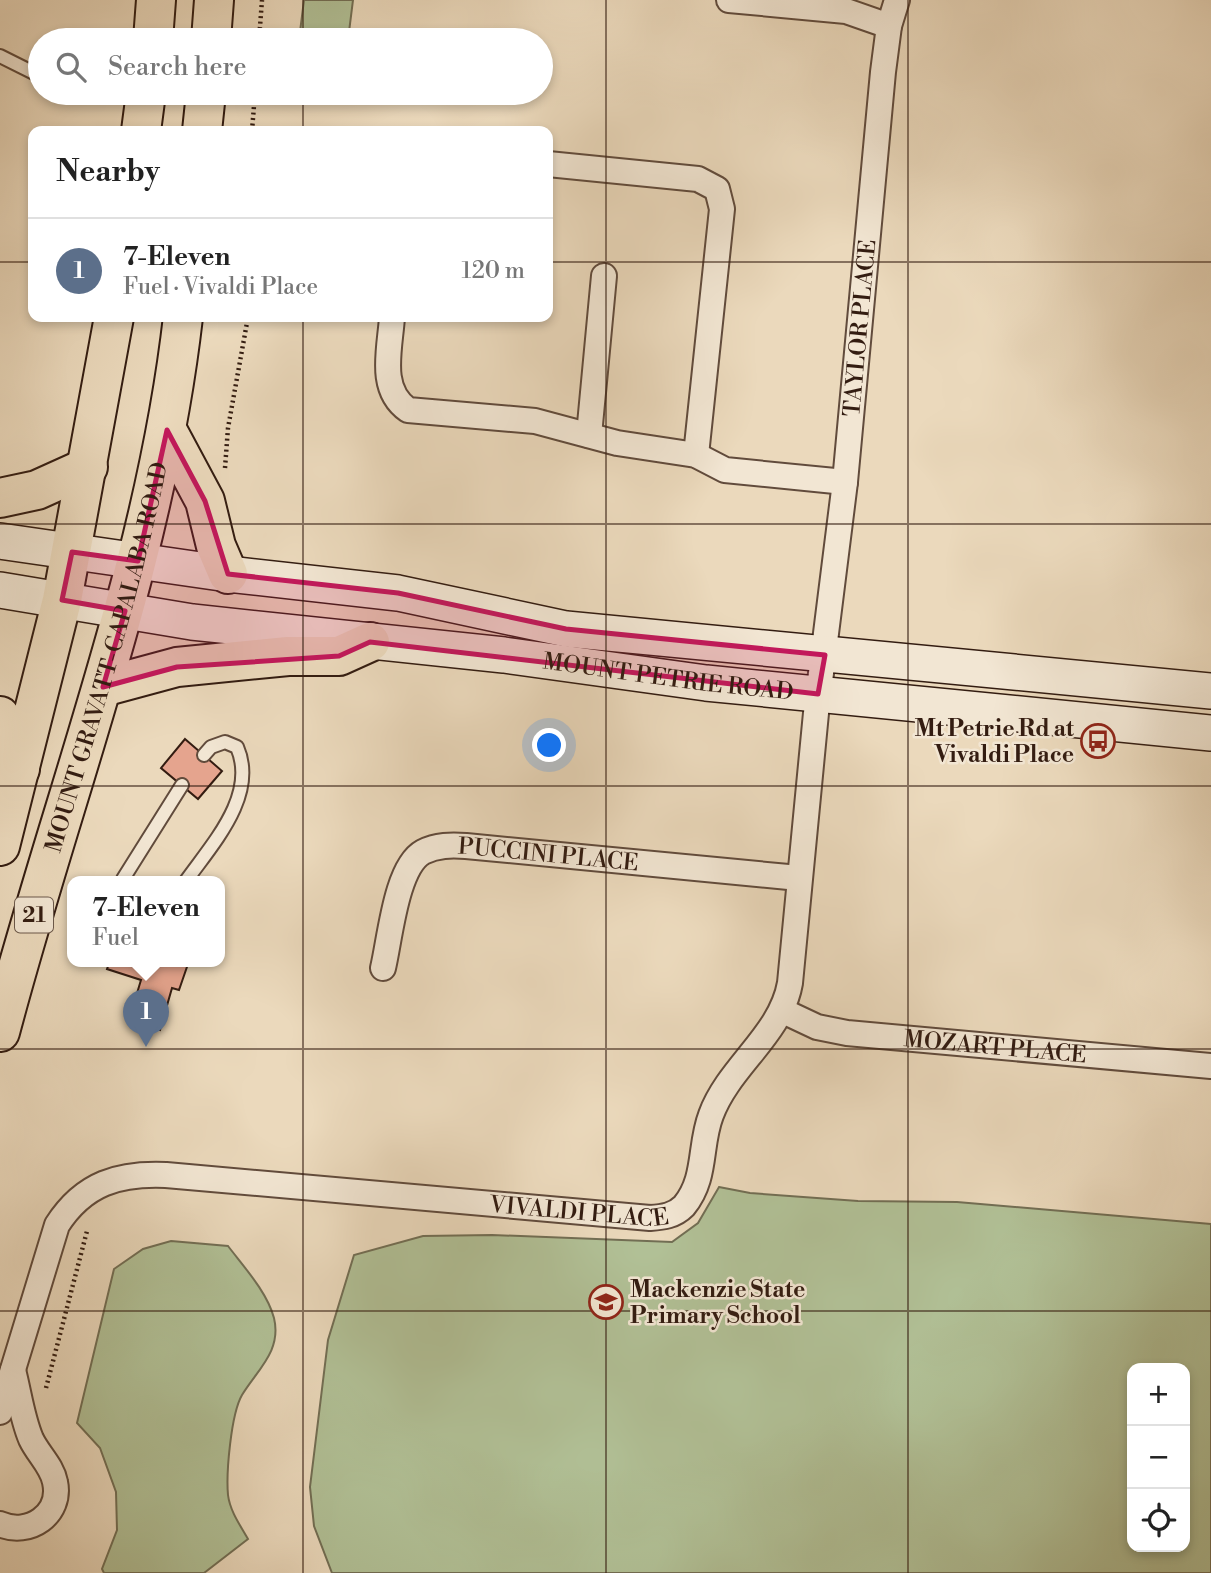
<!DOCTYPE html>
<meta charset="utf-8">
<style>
body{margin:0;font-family:"Libre Bodoni",serif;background:#f6f6f6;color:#222}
.controls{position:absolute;right:21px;bottom:21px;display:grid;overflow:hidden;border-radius:14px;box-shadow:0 4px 10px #0003}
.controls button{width:63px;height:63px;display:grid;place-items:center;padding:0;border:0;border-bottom:2px solid #e0e0e0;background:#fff;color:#222;font:35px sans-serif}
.you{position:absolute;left:550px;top:746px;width:24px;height:24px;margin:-18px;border:5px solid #fff;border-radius:50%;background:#1a73e8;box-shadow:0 0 0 10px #1a73e833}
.badge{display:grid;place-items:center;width:46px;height:46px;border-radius:50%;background:#111827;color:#fff;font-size:23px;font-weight:700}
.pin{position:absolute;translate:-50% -58px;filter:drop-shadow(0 2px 4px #0008)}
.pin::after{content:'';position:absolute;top:37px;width:24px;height:21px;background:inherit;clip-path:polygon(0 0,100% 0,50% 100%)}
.popup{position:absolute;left:67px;top:876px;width:158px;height:91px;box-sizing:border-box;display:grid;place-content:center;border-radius:14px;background:#fff;filter:drop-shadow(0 2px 5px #0005);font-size:23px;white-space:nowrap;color:#767676}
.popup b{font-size:26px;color:#222}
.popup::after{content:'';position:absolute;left:50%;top:100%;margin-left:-14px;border:14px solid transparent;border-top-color:#fff}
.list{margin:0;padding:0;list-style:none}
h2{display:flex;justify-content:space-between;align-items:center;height:91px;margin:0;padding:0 28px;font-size:30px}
h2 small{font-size:23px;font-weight:400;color:#767676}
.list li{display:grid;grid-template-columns:46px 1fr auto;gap:21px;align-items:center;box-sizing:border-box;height:105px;padding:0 28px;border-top:2px solid #e0e0e0}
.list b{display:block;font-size:26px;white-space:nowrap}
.list p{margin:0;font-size:23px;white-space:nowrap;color:#767676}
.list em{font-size:23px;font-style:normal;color:#767676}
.icon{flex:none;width:38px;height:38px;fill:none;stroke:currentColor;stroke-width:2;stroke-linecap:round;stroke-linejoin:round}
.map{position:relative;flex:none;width:1211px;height:1573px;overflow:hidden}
.search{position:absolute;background:#fff;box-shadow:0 4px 10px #0003;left:28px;top:28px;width:525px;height:77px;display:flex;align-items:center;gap:18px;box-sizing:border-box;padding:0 24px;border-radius:38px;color:#767676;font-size:26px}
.panel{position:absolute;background:#fff;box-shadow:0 4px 10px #0003;left:28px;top:126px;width:525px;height:196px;border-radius:14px}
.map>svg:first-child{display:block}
.green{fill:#b1c096;stroke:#726e54;stroke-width:2;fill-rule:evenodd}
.building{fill:#e5a48e;stroke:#331c11;stroke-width:2}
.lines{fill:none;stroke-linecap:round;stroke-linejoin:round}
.lane-casing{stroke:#614b3c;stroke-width:16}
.street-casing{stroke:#614b3c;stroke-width:28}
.secondary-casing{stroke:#331c11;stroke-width:38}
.highway-casing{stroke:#331c11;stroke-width:42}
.path{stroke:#331c11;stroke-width:4.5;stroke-dasharray:2 3.5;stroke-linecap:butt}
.lane{stroke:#f2e6d3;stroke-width:12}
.street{stroke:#f2e6d3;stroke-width:24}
.secondary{stroke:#f2e6d3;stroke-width:35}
.highway{stroke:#ebd9bc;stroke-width:38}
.marked{fill:#c2185b;fill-opacity:0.2;stroke:#c2185b;stroke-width:5;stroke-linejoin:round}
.grid{fill:none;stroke:#331c11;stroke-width:2;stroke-opacity:0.55}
.labels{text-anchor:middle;stroke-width:5;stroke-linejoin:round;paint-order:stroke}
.shield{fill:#f2e6d3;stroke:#6c594b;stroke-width:2}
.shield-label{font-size:21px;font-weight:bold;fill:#331c11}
.street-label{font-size:23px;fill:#331c11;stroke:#f2e6d3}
.poi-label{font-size:23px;font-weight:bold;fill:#331c11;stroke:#f2e6d3;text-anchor:end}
</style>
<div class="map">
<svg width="1211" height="1573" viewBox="0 0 1211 1573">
<rect width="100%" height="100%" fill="#ebd9bc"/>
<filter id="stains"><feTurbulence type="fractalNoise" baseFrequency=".00286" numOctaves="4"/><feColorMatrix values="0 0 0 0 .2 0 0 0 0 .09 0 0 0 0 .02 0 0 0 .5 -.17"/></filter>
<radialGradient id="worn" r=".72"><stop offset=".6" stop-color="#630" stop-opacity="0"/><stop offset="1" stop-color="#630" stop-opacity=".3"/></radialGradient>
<!-- green -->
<path class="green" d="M304,0H353L348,40H299Z
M719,1187L750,1193L858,1201L957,1202L1211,1224V1573H332L314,1526L310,1487L328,1340L354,1255L423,1236L492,1235L672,1242L698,1223ZM1132,1368H1185V1547H1132Z
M171,1241L228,1246C244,1267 267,1292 274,1318C282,1351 257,1370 242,1395C231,1414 226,1473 228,1495C230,1511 240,1525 248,1539L204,1573H104L102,1569L117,1530L116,1492L100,1448L77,1423L114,1269L143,1249Z"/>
<!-- building -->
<path class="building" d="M185,739L222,771L198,799L161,768Z
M110,961H189L179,990L172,988L160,1030L129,1020L141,980L107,969Z"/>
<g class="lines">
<!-- lane casing -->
<g class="lane-casing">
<path id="lane" d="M0,56L40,76
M123,879L182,785
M186,881C213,843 258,795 237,747L225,742L211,747L204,755"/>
</g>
<!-- street casing -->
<g class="street-casing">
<g id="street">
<path d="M729,0L846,11L889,26"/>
<path d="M548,164L698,179L717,189L722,209L696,455"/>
<path d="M392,317C390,349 378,389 408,410L535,421L617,443L696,455L725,470L845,482"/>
<path d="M589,435L604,276"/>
<path id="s1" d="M383,968C390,939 396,867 423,852C437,845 451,845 466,846L799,878"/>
<path id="s2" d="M783,1011L817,1027L847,1033L1211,1066"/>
<path id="s3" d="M0,1412L57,1225C84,1183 119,1173 166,1175L650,1218C663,1217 674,1216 684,1206C707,1178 699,1146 711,1115C729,1066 781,1035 790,983L816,713L845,482L883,72L889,26L897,0"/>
<path d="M0,1524C29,1537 62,1514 55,1482C52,1466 38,1454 31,1439C22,1418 19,1393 13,1370"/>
</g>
</g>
<!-- secondary casing -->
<g class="secondary-casing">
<g id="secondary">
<path d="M0,541L228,574L398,593L566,629L1211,691"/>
<path id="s4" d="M0,590L192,622L504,655L706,683L1211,733"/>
</g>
</g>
<!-- highway casing -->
<g class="highway-casing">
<g id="highway">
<path d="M153,40L156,0"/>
<path d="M211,40L214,0"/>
<path d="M141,131L146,93"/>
<path d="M202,131L206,93"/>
<path d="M167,430L205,501L216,546L228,574"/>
<path d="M0,498L37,490L88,467"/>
<path d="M103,687L177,667L288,656H339L370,642"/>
<path d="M0,716L20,769"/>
<path d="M0,846L62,600L114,317"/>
<path id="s5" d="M0,1032C63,793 155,563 183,317"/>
</g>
</g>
<!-- path -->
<path class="path" d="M259,40L262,0
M252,131L255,93
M225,468L228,428L248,317
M46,1388L87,1231"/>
<!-- lane -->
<use href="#lane" class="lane"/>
<!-- street -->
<use href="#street" class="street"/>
<!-- secondary -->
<use href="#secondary" class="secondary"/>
<!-- highway -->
<use href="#highway" class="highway"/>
</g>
<!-- marked area -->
<path class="marked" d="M167,430L205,501L228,574L398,593L566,629L825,655L818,694L370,642L339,656L177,667L103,687L125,611L62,600L72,552L138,561Z"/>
<!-- grid -->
<path class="grid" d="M303,0V40M606,0V1573M908,0V1573M303,93V131M0,262H33M548,262H1211M303,317V1573M0,524H1211M0,786H1211M0,1049H1211M0,1311H1211"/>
<!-- icons -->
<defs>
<g id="bus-ring" transform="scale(1.75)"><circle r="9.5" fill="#f2e6d3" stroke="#8f2418" stroke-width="1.5"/><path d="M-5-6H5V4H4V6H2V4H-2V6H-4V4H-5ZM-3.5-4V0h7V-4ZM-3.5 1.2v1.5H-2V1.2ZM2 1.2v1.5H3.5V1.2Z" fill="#8f2418"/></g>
<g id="school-ring" transform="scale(1.75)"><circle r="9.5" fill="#f2e6d3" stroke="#8f2418" stroke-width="1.5"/><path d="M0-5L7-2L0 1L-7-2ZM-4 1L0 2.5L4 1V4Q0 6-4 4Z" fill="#8f2418"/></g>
</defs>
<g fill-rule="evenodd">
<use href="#bus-ring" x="1098" y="741"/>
<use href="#school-ring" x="606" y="1302"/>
</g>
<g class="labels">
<!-- shield labels -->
<rect class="shield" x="15" y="897.5" width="38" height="35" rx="5"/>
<g class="shield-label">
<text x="34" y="922">21</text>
</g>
<!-- street labels -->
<g class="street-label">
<text dy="8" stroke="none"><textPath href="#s3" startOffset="1755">TAYLOR PLACE</textPath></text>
<text dy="8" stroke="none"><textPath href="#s5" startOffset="390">MOUNT GRAVATT-CAPALABA ROAD</textPath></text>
<text dy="8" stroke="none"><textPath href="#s4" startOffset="674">MOUNT PETRIE ROAD</textPath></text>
<text dy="8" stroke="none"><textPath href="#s1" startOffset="252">PUCCINI PLACE</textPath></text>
<text dy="8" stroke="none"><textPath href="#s2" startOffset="217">MOZART PLACE</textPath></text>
<text dy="8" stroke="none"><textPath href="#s3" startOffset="737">VIVALDI PLACE</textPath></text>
</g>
<!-- poi labels -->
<g class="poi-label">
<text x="1074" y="736">Mt Petrie Rd at<tspan x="1074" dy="26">Vivaldi Place</tspan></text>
<text x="630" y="1297" text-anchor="start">Mackenzie State<tspan x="630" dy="26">Primary School</tspan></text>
</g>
</g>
<rect width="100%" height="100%" filter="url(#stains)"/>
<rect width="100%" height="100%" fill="url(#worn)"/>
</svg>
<div class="controls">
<button>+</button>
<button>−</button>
<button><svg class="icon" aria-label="locate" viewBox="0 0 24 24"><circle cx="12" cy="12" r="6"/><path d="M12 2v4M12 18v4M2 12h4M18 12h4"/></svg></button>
</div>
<div class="you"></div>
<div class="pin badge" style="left:146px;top:1047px;background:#5c6f8a">1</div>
<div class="popup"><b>7-Eleven</b>Fuel</div>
<div class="search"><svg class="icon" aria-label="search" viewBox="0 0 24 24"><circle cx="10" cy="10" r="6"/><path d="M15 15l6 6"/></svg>Search here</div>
<section class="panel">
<h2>Nearby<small></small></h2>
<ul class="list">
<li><span class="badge" style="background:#5c6f8a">1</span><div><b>7-Eleven</b><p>Fuel · Vivaldi Place</p></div><em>120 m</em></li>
</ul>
</section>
</div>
